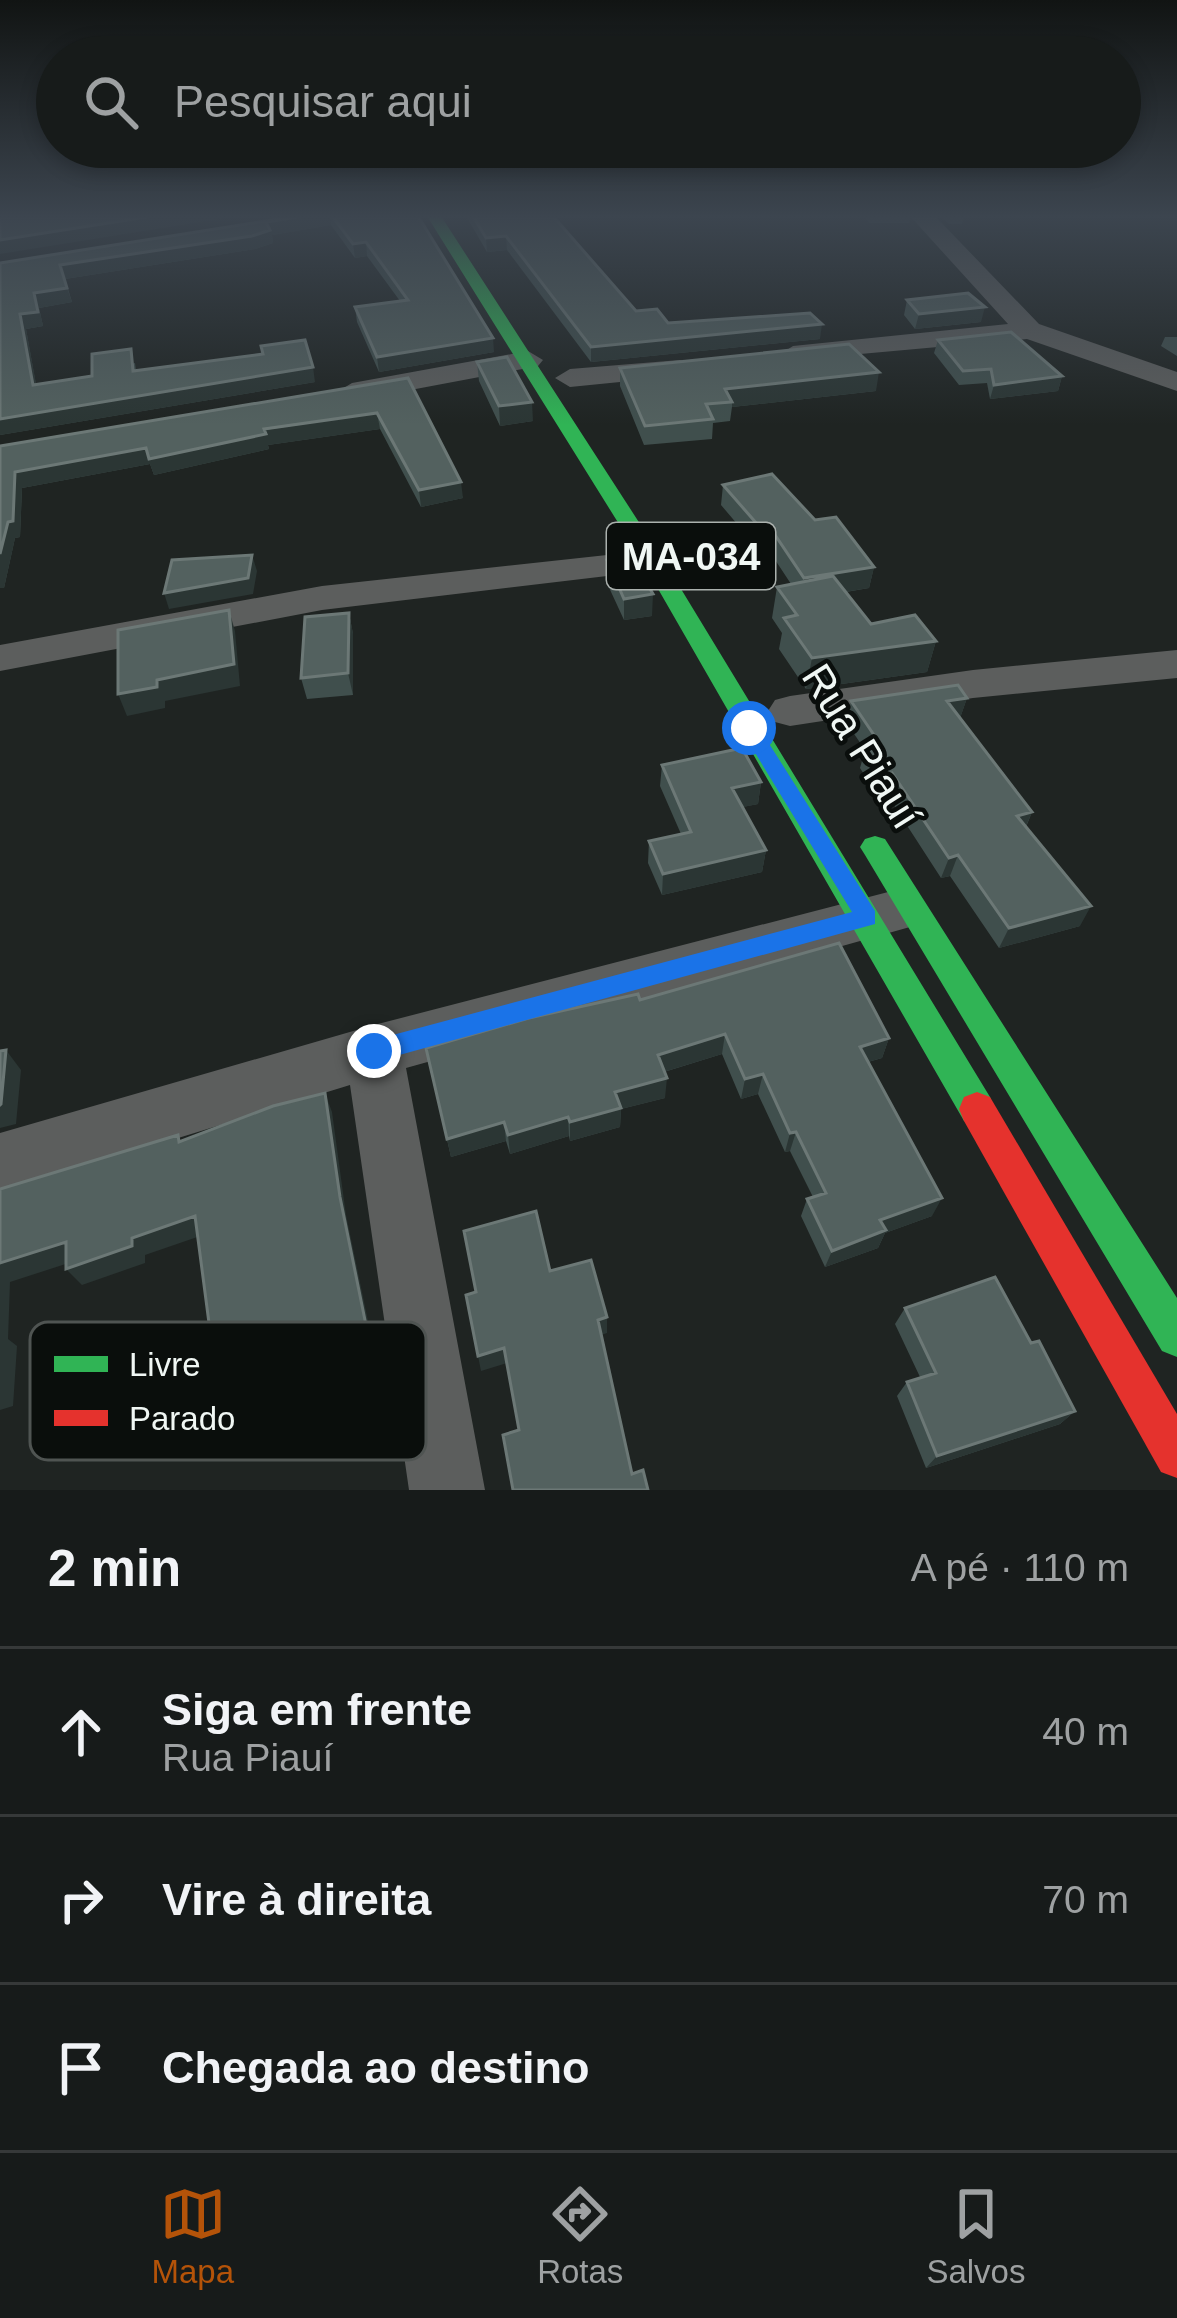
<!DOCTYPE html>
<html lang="pt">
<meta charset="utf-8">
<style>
body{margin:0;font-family:Arial,sans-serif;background:#242827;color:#f1f3f6}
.stop{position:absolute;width:36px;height:36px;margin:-27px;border:9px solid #1a73e8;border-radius:50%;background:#fff}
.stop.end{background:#1a73e8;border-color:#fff;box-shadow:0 3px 12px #0008}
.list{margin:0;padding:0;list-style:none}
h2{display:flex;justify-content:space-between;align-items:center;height:156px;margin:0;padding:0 48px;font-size:51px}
h2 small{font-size:39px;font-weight:400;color:#9ea1a2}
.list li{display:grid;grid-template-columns:78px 1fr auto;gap:36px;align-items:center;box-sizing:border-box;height:168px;padding:0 48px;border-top:3px solid #363939}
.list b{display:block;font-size:45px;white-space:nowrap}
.list p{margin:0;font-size:39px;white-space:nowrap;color:#9ea1a2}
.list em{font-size:39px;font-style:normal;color:#9ea1a2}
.icon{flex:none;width:66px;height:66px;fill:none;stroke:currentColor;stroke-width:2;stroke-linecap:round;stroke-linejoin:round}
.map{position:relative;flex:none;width:1177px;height:1490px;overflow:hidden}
.search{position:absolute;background:#171b1a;box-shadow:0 6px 18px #0003;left:36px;right:36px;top:36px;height:132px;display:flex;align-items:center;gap:30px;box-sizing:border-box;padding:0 42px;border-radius:66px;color:#9ea1a2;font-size:45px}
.sheet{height:660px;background:#171b1a}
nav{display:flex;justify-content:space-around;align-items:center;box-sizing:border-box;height:168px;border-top:3px solid #363939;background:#171b1a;font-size:33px;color:#9ea1a2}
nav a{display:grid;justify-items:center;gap:6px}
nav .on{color:#b45309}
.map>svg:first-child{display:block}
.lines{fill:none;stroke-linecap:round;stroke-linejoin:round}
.street{fill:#5c5e5d;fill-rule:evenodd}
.fast{fill:#30b455;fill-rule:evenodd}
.jam{fill:#e5322d;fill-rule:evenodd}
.wall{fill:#404f4d}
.shaded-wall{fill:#2b3634}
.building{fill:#53615f;stroke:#6c7876;stroke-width:3}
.route{fill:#1a73e8}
.labels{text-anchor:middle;stroke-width:9;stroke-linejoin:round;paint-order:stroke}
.shield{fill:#0a0e0c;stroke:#abb1ae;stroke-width:3}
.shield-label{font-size:39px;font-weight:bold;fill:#f0f7f4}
.street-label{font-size:42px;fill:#f0f7f4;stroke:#0a0e0c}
.key{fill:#0a0e0c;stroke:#4f5452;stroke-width:3}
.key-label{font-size:33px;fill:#f0f7f4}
</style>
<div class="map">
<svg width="1177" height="1490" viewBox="0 0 1177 1490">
<rect width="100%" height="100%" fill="#1f2422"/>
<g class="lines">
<!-- street -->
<path class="street" d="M910,216H935L1039,324L1177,372V391L1027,339L783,361L779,355L793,346L1008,324Z
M528,351L543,360L538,366L352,401L337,392L352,383Z
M680,360L690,363L695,369L690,375L570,387L555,378L570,369Z
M653,550L666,553L672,561L666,569L322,610L0,671V645L322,586Z
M1177,650V678L973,698L790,726L775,722L768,711L775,700L790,696L973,670Z
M892,891L910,897L918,912L910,927L406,1068L485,1490H409L350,1085L0,1193V1133L374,1025Z"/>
<!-- fast -->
<path class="fast" d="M427,216H441L664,561L990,1097L995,1109L990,1121L977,1126L964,1121L642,561Z
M875,836L885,839L1177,1298V1357L1162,1351L865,855L860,847L865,839Z"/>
<!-- jam -->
<path class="jam" d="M977,1092L990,1097L1177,1414V1478L1161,1472L964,1121L959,1109L964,1097Z"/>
</g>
<!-- wall -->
<path class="wall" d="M297,216H418L494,352L379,372L357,322L355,307L400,301L367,256L355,258L331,225L272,235L273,243L255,249L65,279L72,302L39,308L43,326L26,329L36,385L92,376L135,363L136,371L315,382L0,435V263Z
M466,216H553L636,311L668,323L820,339L591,362L507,250L487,252Z
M863,216H911L909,223H869Z
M940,216H964L962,224H949Z
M907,300L981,322L915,329L904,315Z
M1165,337H1177V356L1161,346Z
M938,340L1062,376L1058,391L990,399L987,383L959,385L934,353Z
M477,362L533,421L500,426L479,381Z
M620,368L876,391L732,407L730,421L713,423L712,439L644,445L620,386Z
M408,378L463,498L421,507L380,429L268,445L269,449L154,475L150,464L22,488L20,537L15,538L4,588L0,446Z
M723,485L815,520L874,567L869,588L846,592L871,624L936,641L927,672L806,689L779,649L782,633L772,618L777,587L791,584L764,543L755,545L721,505Z
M607,560L652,616L624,620L606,581Z
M349,613L353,634V695L307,699L301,678Z
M967,698L960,718L1032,812L1026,827L1080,926L999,948L950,876L941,878L886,793L877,795L860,768L865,750L846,722L851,701Z
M662,765L761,782L758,804L742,807L766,850L762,872L662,895L648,863L649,841L681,834L660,786Z
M640,1000L889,1038L882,1058L868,1062L932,1216L885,1233L878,1248L825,1267L801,1216L807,1199L813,1197L790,1151L785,1152L758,1094L741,1099L722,1054L664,1072L665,1098L621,1109L620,1127L570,1141L569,1136L510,1154L506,1141L451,1157L426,1048Z
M905,1308L1031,1343L1075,1411L1060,1424L926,1468L897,1396L907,1382L920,1377L895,1324Z"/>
<!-- shaded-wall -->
<path class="shaded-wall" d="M153,216H238L0,254V240Z
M304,216H330L331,225L272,235L273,243L255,249L65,279L60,265L266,222Z
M506,236L507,250L487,252L486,238Z
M366,242L367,256L355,258L353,244Z
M67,288L72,302L39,308L43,326L26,329L39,400L33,385L20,314L34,293Z
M985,307L981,322L915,329L919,314Z
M822,324L820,339L591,362V347Z
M493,338L494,352L379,372L377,357Z
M313,367L315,382L0,435V419Z
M879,372L876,391L732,407V402L725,389Z
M1062,376L1058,391L990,399L994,385Z
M532,402L533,421L500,426L499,406Z
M377,413L380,429L268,445L269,449L154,475L150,464L22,488L20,537L15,538L4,588H0V554L15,472L146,448Z
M461,482L463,498L421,507L419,490Z
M767,523L764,543L755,545L758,525Z
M252,555L257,571L253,594L169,609L164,593Z
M874,567L869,588L801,599L804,578Z
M653,594L652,616L624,620V599Z
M229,610L235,631L240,686L165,701V708L127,716L118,694L157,680Z
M349,613L353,634V695L348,673Z
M936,641L927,672L806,689L812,658Z
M967,698L960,718L947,701Z
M892,773L886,793L877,795L883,775Z
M761,782L758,804L729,810L732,788Z
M1032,812L1023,833L1017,816Z
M766,850L762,872L662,895L663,874Z
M958,855L950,876L941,878L949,858Z
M1091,906L1080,926L999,948L1009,928Z
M725,1034L722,1054L657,1074L658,1055Z
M889,1038L882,1058L853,1066L860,1047Z
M6,1050L21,1070L16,1124L0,1128V1105Z
M763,1074L758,1094L741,1099L745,1079Z
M667,1078L665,1098L621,1109L620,1127L570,1141V1122L615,1092Z
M325,1093L332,1112L346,1215L374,1350L365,1354L376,1414L261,1455L250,1443L340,1197Z
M568,1117L569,1136L510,1154L508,1135Z
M504,1122L506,1141L451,1157L447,1139Z
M796,1132L790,1151L785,1152L790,1133Z
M942,1198L932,1216L885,1233L878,1248L825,1267L832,1251L880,1220Z
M195,1216L206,1234L145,1255V1263L82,1285L66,1269L132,1238Z
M66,1242L81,1259L10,1282L8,1339L17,1346L13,1406L0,1410V1263Z
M607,1317V1333L598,1336V1320Z
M504,1348L507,1363L481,1371L478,1356Z
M245,1383L255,1398L203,1418L191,1404Z
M1075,1411L1060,1424L926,1468L937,1456Z"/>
<!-- building -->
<path class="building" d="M0,216H153L0,240Z
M297,216H304L266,222L270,230L252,236L60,265L67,288L34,293L38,312L20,314L33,385L92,376V354L131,349L133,371L263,354L261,346L305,340L313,367L0,419V263Z
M332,216H418L493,338L377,357L355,307L408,300L366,242L353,244Z
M473,216H553L636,311L657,309L668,323L810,313L822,324L591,347L506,236L486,238Z
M968,293L985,307L919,314L907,300Z
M1011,332L1062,376L994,385L991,369L963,371L938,340Z
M849,344L879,372L725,389L732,402L706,404L713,419L645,426L620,368Z
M507,357L532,402L499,406L477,362Z
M408,378L461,482L419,490L377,413L264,429L266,434L149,459L146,448L15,472L13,521L8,522L0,554V446Z
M772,474L815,520L836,517L874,567L804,578L767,523L758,525L723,485Z
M252,555L248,578L164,593L172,560Z
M631,557L653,594L624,599L607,560Z
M833,576L871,624L915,615L936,641L812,658L784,618L797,615L777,587Z
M229,610L234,664L157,680V687L118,694V630Z
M349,613L348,673L301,678L305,617Z
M958,685L967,698L947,701L1032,812L1017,816L1091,906L1009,928L958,855L949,858L892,773L883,775L865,747L880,744L851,701Z
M742,748L761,782L732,788L766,850L663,874L649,841L691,832L662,765Z
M839,943L889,1038L860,1047L942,1198L880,1220L886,1230L832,1251L807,1199L826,1193L796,1132L790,1133L763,1074L745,1079L725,1034L658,1055L667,1078L615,1092L621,1108L570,1122L568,1117L508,1135L504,1122L447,1139L426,1048L529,1018L638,994L640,1000Z
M6,1050L1,1104L0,1105V1051Z
M325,1093L340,1197L368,1335L358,1339L369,1400L250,1443L245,1383L191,1404L183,1332L209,1323L195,1216L132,1238V1246L66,1269V1242L0,1263V1189L178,1135L179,1142L273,1106Z
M536,1211L550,1271L591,1260L607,1317L598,1320L632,1474L643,1470L648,1490H513L503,1435L519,1430L504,1348L478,1356L466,1295L476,1292L464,1231Z
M995,1277L1031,1343L1039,1341L1075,1411L937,1456L907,1382L936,1373L905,1308Z"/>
<!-- sky -->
<linearGradient id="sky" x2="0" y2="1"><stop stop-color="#111413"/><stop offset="0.51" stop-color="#3c454f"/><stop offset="1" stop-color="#3c454f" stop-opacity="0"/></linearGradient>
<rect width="1177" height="425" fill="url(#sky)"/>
<!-- route -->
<path class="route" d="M749,721L756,723L875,911V924L374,1062L365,1059L361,1051L374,1040L852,912L740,728Z"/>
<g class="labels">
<!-- shield labels -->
<rect class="shield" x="607" y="523" width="168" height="66" rx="9"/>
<g class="shield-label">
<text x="691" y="570">MA-034</text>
</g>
<!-- street labels -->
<g class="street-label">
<text transform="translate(862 746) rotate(58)" y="15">Rua Piauí</text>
</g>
</g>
<!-- legend -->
<rect x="30" y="1322" width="396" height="138" rx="18" class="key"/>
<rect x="54" y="1356" width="54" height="16" fill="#30b455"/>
<rect x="54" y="1410" width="54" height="16" fill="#e5322d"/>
<g class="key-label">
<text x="129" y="1376">Livre</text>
<text x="129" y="1430">Parado</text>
</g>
</svg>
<div class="stop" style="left:749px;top:728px"></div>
<div class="stop end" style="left:374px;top:1051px"></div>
<div class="search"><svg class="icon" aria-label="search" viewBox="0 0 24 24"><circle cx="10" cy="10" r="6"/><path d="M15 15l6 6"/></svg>Pesquisar aqui</div>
</div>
<section class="sheet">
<h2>2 min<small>A pé · 110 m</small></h2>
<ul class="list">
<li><svg class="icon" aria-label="ahead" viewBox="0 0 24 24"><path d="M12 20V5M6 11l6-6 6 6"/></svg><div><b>Siga em frente</b><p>Rua Piauí</p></div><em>40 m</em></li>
<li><svg class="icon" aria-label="right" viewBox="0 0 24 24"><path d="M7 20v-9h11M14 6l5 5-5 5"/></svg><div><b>Vire à direita</b></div><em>70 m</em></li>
<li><svg class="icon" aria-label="arrive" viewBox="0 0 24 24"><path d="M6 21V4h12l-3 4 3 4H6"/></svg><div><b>Chegada ao destino</b></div></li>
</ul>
</section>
<nav>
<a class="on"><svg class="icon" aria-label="map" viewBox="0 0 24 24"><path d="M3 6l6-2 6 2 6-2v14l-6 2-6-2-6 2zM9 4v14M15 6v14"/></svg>Mapa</a>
<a><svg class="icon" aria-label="directions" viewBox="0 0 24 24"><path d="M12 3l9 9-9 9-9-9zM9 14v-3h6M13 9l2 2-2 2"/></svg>Rotas</a>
<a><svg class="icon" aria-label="saved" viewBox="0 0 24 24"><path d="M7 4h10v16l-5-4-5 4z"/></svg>Salvos</a>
</nav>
